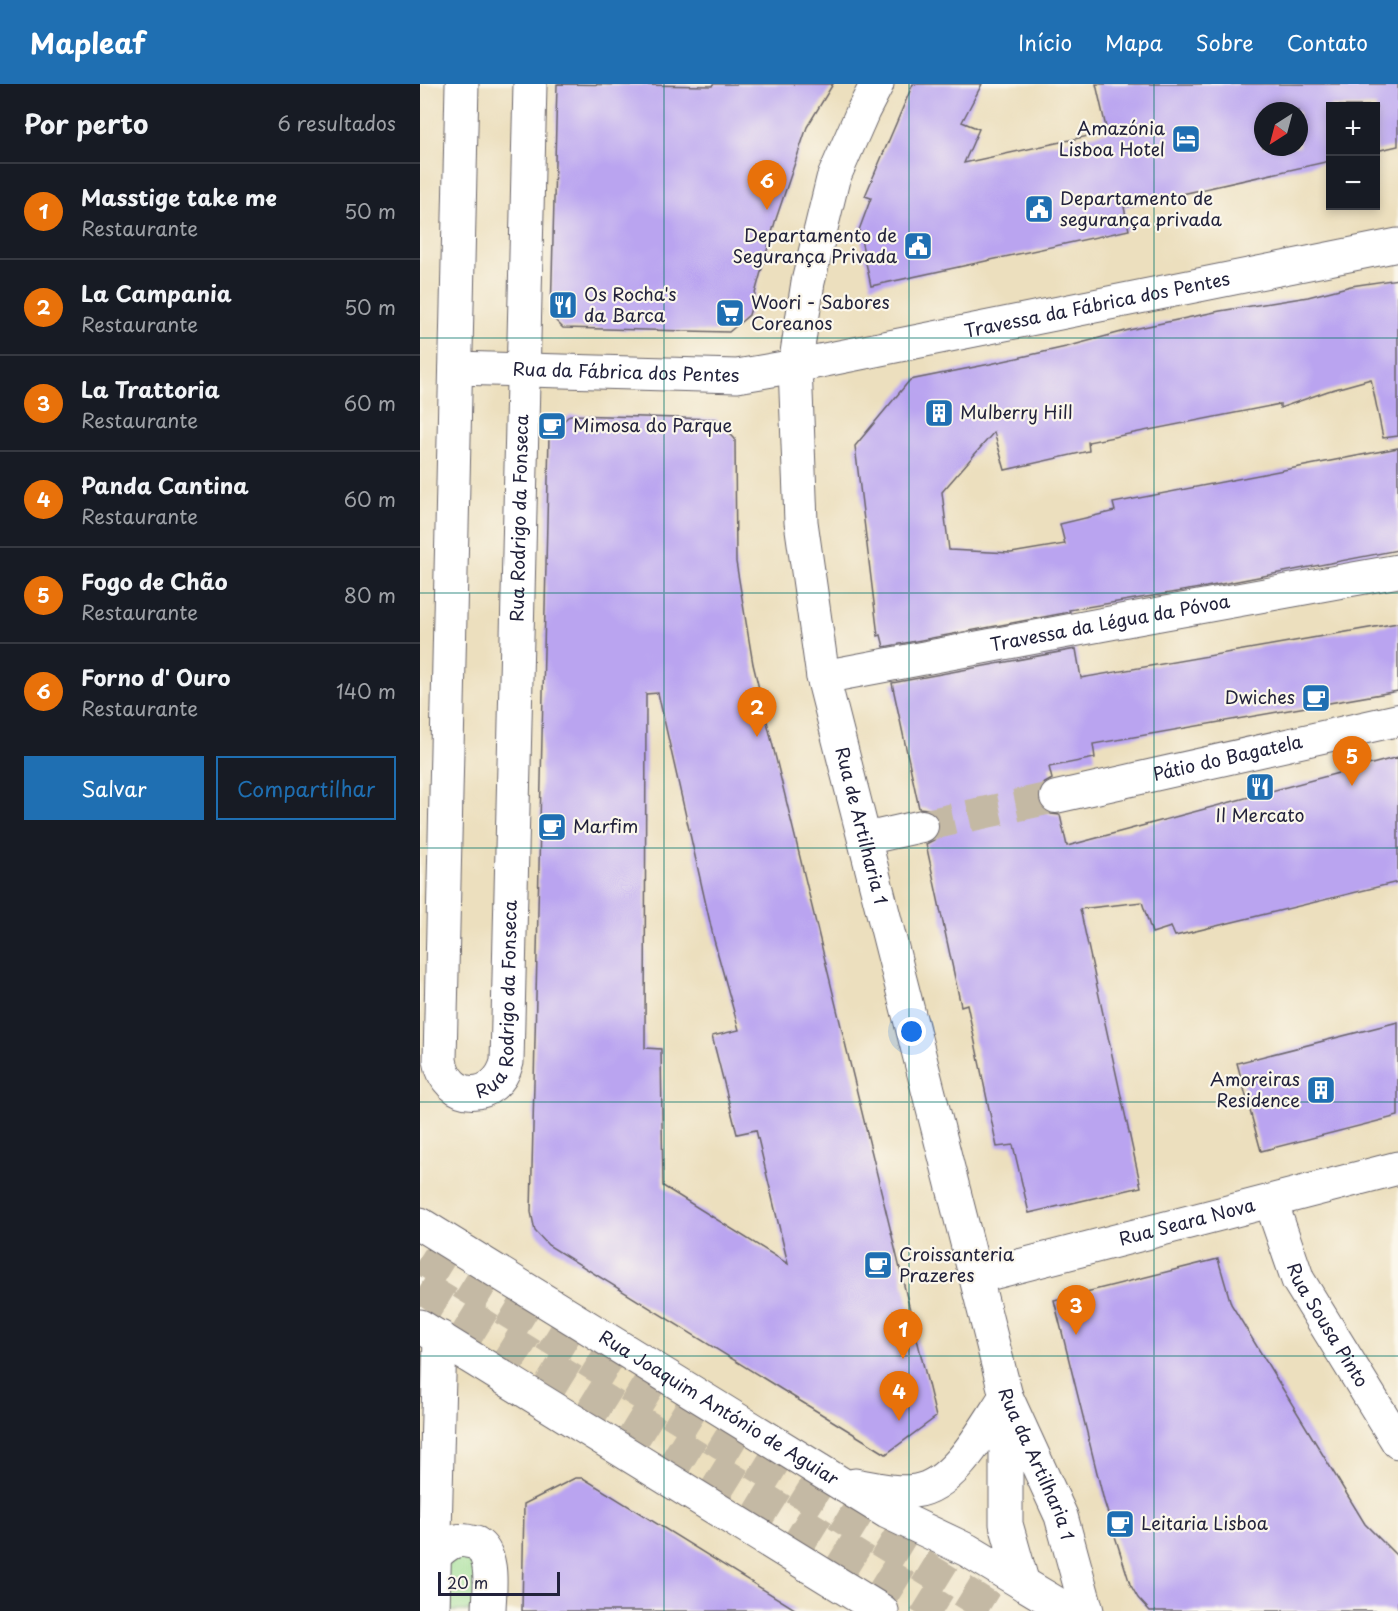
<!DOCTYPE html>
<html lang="pt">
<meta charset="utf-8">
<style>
body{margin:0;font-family:"Playpen Sans",sans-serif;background:#20242c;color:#f1f3f6}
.controls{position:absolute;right:18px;top:18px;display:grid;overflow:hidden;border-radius:0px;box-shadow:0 3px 9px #0003}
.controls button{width:54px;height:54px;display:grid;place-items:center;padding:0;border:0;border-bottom:2px solid #363941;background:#171b24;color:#f1f3f6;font:30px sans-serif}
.compass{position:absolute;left:834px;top:18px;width:54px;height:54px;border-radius:50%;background:#171b24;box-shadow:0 3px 9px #0003;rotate:216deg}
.scale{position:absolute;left:18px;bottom:15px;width:122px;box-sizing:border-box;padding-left:6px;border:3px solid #22223b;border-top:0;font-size:16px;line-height:21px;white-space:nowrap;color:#22223b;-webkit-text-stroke:4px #fbf7ec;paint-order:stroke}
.you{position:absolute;left:492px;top:948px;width:21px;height:21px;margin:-15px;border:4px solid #fff;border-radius:50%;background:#1a73e8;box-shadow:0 0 0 9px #1a73e833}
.badge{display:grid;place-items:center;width:39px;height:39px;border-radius:50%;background:#1f6fb2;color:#fff;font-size:20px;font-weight:700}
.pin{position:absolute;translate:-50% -50px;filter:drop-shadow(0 2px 3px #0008)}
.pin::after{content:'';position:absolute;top:32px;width:21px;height:18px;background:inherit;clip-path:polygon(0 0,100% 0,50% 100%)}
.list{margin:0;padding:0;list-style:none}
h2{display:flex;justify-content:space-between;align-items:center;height:78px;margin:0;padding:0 24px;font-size:26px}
h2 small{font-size:20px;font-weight:400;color:#9ea1a6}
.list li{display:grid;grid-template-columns:39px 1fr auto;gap:18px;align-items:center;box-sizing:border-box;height:96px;padding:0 24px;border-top:2px solid #363941}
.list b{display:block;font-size:22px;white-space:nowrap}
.list p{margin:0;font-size:20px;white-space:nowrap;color:#9ea1a6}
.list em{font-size:20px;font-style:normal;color:#9ea1a6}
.actions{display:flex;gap:12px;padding:18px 24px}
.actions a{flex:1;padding:14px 0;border:2px solid #1f6fb2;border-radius:0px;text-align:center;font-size:21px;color:#1f6fb2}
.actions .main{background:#1f6fb2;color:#fff}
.map{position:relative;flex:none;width:978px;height:1527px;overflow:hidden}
header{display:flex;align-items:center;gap:36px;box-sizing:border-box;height:84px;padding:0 30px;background:#1f6fb2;color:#fff}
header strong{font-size:28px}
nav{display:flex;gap:33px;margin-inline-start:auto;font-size:21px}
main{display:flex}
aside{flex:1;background:#171b24}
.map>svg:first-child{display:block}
.green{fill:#9ede94;stroke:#608068;stroke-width:1.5}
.building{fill:#baa4f0;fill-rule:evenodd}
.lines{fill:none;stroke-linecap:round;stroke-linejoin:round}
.pedestrian-tunnel{stroke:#c4b9a4;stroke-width:32;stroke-dasharray:32 16;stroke-linecap:butt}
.trunk-tunnel{stroke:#c4b9a4;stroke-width:33;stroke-dasharray:33 16;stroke-linecap:butt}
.pedestrian-casing{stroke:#696469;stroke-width:34}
.minor-casing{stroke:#696469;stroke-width:35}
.primary-casing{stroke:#696469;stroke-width:35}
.pedestrian{stroke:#fff;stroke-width:32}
.minor{stroke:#fff;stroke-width:33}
.primary{stroke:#fff;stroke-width:33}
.grid{fill:none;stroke:#0f766e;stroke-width:1.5;stroke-opacity:0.55}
.labels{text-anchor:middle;stroke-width:4.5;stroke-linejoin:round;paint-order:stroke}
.poi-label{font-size:18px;fill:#22223b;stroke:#fbf7ec;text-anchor:start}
.street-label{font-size:18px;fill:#22223b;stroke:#fbf7ec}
</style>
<header>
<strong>Mapleaf</strong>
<nav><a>Início</a><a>Mapa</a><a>Sobre</a><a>Contato</a></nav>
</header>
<main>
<aside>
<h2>Por perto<small>6 resultados</small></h2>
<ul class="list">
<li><span class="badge" style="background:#e8710a">1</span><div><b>Masstige take me</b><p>Restaurante</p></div><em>50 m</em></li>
<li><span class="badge" style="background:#e8710a">2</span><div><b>La Campania</b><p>Restaurante</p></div><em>50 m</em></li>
<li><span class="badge" style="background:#e8710a">3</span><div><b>La Trattoria</b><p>Restaurante</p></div><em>60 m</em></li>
<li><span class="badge" style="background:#e8710a">4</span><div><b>Panda Cantina</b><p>Restaurante</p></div><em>60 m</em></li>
<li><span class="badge" style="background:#e8710a">5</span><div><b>Fogo de Chão</b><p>Restaurante</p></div><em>80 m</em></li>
<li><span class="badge" style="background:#e8710a">6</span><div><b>Forno d' Ouro</b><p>Restaurante</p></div><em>140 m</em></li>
</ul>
<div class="actions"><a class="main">Salvar</a><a>Compartilhar</a></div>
</aside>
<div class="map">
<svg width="978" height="1527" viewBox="0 0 978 1527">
<rect width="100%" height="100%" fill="#fbf7ec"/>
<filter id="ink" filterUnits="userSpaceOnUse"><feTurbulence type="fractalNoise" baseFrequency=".0167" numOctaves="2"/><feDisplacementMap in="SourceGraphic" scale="12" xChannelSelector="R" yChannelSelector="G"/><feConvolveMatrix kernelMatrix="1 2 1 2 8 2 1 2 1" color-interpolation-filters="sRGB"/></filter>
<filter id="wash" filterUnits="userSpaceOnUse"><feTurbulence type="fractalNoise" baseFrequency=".008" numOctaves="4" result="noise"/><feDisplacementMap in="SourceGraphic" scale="24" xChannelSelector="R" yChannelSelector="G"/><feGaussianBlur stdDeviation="1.35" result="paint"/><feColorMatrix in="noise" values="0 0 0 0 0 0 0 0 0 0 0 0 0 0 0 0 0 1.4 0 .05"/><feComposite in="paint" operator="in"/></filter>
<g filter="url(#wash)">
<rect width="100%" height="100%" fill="#ecdfbe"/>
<!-- green -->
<path class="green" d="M34,1470L55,1476L56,1527H26L27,1483Z"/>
<g id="blocks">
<!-- building -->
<path class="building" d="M137,0L292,2L293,0H413L387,43L355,138L329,231L309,248L143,244L131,232Z
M493,0H562L542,38L559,45L544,79L687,48L676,0H978V62L956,67V22H910V77L704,123L709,146L451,202L439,146L451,114L445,112ZM843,27H879V63H843Z
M978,195V352L963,354L951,295L908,307L860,324V320L668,358L669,367L585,386L574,348L522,408L529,466L591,469L645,460L640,440L695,427L693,419L978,364V466L786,503L649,526L650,528L464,563L461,551L458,552L435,362L490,296L570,280L646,263L709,246L800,227L888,213L931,202Z
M150,331L296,335L315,355L316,478L333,580L516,1333L466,1370L128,1161L115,1147L111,1128L129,351ZM238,609L294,856L319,946L292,952L317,1050L336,1046L368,1180L243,1102L241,965L225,964L226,610Z
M978,539V607L673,660L675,674L629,683L632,695L623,700L619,707L618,716L623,726L631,730L640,731L647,762L978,673V798L755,852L751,843L732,849L722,818L660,825L721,1103L609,1129L593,1061L577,1063L547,920L541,922L506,760L514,756L519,748V738L516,730L508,725L499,724L472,599L656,565L661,594Z
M978,938V1032L841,1067L817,979Z
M798,1175L811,1220L945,1440L978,1473V1527H730L718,1514L710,1500L684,1417L634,1216Z
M155,1394H163L378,1527H102L104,1420Z"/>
</g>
</g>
<g filter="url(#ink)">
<use href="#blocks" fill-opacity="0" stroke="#696469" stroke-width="1.5"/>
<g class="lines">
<!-- pedestrian-tunnel -->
<path class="pedestrian-tunnel" d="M502,742L636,713"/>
<!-- trunk-tunnel -->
<path class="trunk-tunnel" d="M0,1173L575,1527
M0,1202L524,1527"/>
<!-- pedestrian casing -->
<g class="pedestrian-casing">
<g id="pedestrian">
<path id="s1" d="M636,713L978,636"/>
<path d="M444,755L502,742"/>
</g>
</g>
<!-- minor casing -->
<g class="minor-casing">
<g id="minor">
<path id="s2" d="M42,0L20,976C27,1019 76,1019 87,978L110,0"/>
<path id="s3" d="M457,0L443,27L413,95L388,198L375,282L381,438L403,593L586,1312L641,1432L667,1527"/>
<path id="s4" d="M36,284L317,292L375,282L978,161"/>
<path id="s5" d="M403,593L701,537L978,487"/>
<path id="s6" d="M851,1118L878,1196L978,1358"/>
<path id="s7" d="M556,1193L978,1084"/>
<path d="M586,1323V1440L603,1500"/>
<path d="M14,1472C24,1463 33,1454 47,1457C50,1458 54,1458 56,1459C76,1471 69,1508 69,1527"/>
<path d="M13,1527L20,1253"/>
</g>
</g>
<!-- primary casing -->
<g class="primary-casing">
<g id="primary">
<path id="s8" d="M0,1140L467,1428L547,1466L649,1527"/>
<path d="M0,1242L462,1527"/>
<path d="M435,1401C454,1404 475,1410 495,1407C535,1402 565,1343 586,1312"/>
</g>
</g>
<!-- pedestrian -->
<use href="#pedestrian" class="pedestrian"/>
<!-- minor -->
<use href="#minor" class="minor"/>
<!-- primary -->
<use href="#primary" class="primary"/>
</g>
</g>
<!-- grid -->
<path class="grid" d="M244,0V1527M489,0V1527M734,0V1527M0,254H978M0,509H978M0,764H978M0,1018H978M0,1272H978"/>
<!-- icons -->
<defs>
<g id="hotel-square" transform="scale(1.5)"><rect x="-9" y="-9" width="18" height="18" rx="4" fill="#1f6fb2" stroke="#fbf7ec"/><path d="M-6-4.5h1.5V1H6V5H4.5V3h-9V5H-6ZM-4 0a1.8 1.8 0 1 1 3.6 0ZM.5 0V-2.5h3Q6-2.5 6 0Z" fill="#fff"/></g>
<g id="civic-square" transform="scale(1.5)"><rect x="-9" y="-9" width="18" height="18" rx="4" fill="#1f6fb2" stroke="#fbf7ec"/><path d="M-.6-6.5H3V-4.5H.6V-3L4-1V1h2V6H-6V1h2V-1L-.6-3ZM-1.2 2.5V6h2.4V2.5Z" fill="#fff"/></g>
<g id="restaurant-square" transform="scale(1.5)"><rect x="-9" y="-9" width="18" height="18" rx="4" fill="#1f6fb2" stroke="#fbf7ec"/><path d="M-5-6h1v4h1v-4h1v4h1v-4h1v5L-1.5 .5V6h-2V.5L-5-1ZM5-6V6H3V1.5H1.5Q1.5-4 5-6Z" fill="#fff"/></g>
<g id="supermarket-square" transform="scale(1.5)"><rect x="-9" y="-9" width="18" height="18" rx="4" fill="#1f6fb2" stroke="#fbf7ec"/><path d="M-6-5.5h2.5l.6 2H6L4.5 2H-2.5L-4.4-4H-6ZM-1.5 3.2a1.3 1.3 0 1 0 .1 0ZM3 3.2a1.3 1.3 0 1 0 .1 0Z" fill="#fff"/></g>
<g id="building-square" transform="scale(1.5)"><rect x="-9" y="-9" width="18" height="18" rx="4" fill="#1f6fb2" stroke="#fbf7ec"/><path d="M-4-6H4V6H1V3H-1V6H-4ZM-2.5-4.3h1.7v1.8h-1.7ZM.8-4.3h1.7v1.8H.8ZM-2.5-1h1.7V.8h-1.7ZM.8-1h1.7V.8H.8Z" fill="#fff"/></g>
<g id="cafe-square" transform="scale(1.5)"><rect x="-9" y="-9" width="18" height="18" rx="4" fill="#1f6fb2" stroke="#fbf7ec"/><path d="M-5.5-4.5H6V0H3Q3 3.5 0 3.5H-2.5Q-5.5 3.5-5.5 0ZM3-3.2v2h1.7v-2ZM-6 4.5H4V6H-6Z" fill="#fff"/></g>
</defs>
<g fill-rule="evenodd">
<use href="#hotel-square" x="766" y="55"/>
<use href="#civic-square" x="619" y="125"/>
<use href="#civic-square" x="498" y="162"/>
<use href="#restaurant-square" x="143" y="221"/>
<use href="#supermarket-square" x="310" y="229"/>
<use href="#building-square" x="519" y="329"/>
<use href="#cafe-square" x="132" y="342"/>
<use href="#cafe-square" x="896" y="614"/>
<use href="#restaurant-square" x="840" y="703"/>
<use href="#cafe-square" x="132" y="743"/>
<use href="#building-square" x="901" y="1006"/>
<use href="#cafe-square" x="458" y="1181"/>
<use href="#cafe-square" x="700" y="1440"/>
</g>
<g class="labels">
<!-- poi labels -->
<g class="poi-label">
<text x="745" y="51" text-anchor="end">Amazónia<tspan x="745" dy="21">Lisboa Hotel</tspan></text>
<text x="640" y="121">Departamento de<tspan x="640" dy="21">segurança privada</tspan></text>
<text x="477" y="158" text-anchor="end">Departamento de<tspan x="477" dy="21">Segurança Privada</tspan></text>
<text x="164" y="217">Os Rocha's<tspan x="164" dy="21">da Barca</tspan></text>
<text x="331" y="225">Woori - Sabores<tspan x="331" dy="21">Coreanos</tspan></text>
<text x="540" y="335">Mulberry Hill</text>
<text x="153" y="348">Mimosa do Parque</text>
<text x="875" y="620" text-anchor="end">Dwiches</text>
<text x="840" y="738" text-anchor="middle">Il Mercato</text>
<text x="153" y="749">Marfim</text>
<text x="880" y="1002" text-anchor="end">Amoreiras<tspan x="880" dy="21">Residence</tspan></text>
<text x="479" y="1177">Croissanteria<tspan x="479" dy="21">Prazeres</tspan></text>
<text x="721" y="1446">Leitaria Lisboa</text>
</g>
<!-- street labels -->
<g class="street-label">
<text dy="6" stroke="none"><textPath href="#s4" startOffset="648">Travessa da Fábrica dos Pentes</textPath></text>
<text dy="6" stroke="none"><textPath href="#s4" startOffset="170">Rua da Fábrica dos Pentes</textPath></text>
<text dy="6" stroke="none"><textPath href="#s2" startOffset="1620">Rua Rodrigo da Fonseca</textPath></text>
<text dy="6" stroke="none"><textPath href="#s5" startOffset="292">Travessa da Légua da Póvoa</textPath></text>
<text dy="6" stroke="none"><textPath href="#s1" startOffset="176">Pátio do Bagatela</textPath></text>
<text dy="6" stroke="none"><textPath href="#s3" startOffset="762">Rua de Artilharia 1</textPath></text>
<text dy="6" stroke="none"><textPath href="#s2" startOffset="1134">Rua Rodrigo da Fonseca</textPath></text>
<text dy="6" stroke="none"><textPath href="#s7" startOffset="218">Rua Seara Nova</textPath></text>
<text dy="6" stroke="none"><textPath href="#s6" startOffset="136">Rua Sousa Pinto</textPath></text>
<text dy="6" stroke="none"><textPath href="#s8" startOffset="351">Rua Joaquim António de Aguiar</textPath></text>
<text dy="6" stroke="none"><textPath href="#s3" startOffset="1425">Rua da Artilharia 1</textPath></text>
</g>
</g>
</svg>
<div class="controls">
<button>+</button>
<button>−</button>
</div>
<svg class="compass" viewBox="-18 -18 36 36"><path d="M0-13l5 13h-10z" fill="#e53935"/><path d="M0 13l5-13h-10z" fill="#9ea1a6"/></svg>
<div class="scale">20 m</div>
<div class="you"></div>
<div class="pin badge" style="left:483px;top:1275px;background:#e8710a">1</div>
<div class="pin badge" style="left:337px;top:653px;background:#e8710a">2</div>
<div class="pin badge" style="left:656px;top:1251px;background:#e8710a">3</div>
<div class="pin badge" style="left:479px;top:1337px;background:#e8710a">4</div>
<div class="pin badge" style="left:932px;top:702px;background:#e8710a">5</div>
<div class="pin badge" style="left:347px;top:126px;background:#e8710a">6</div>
</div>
</main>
